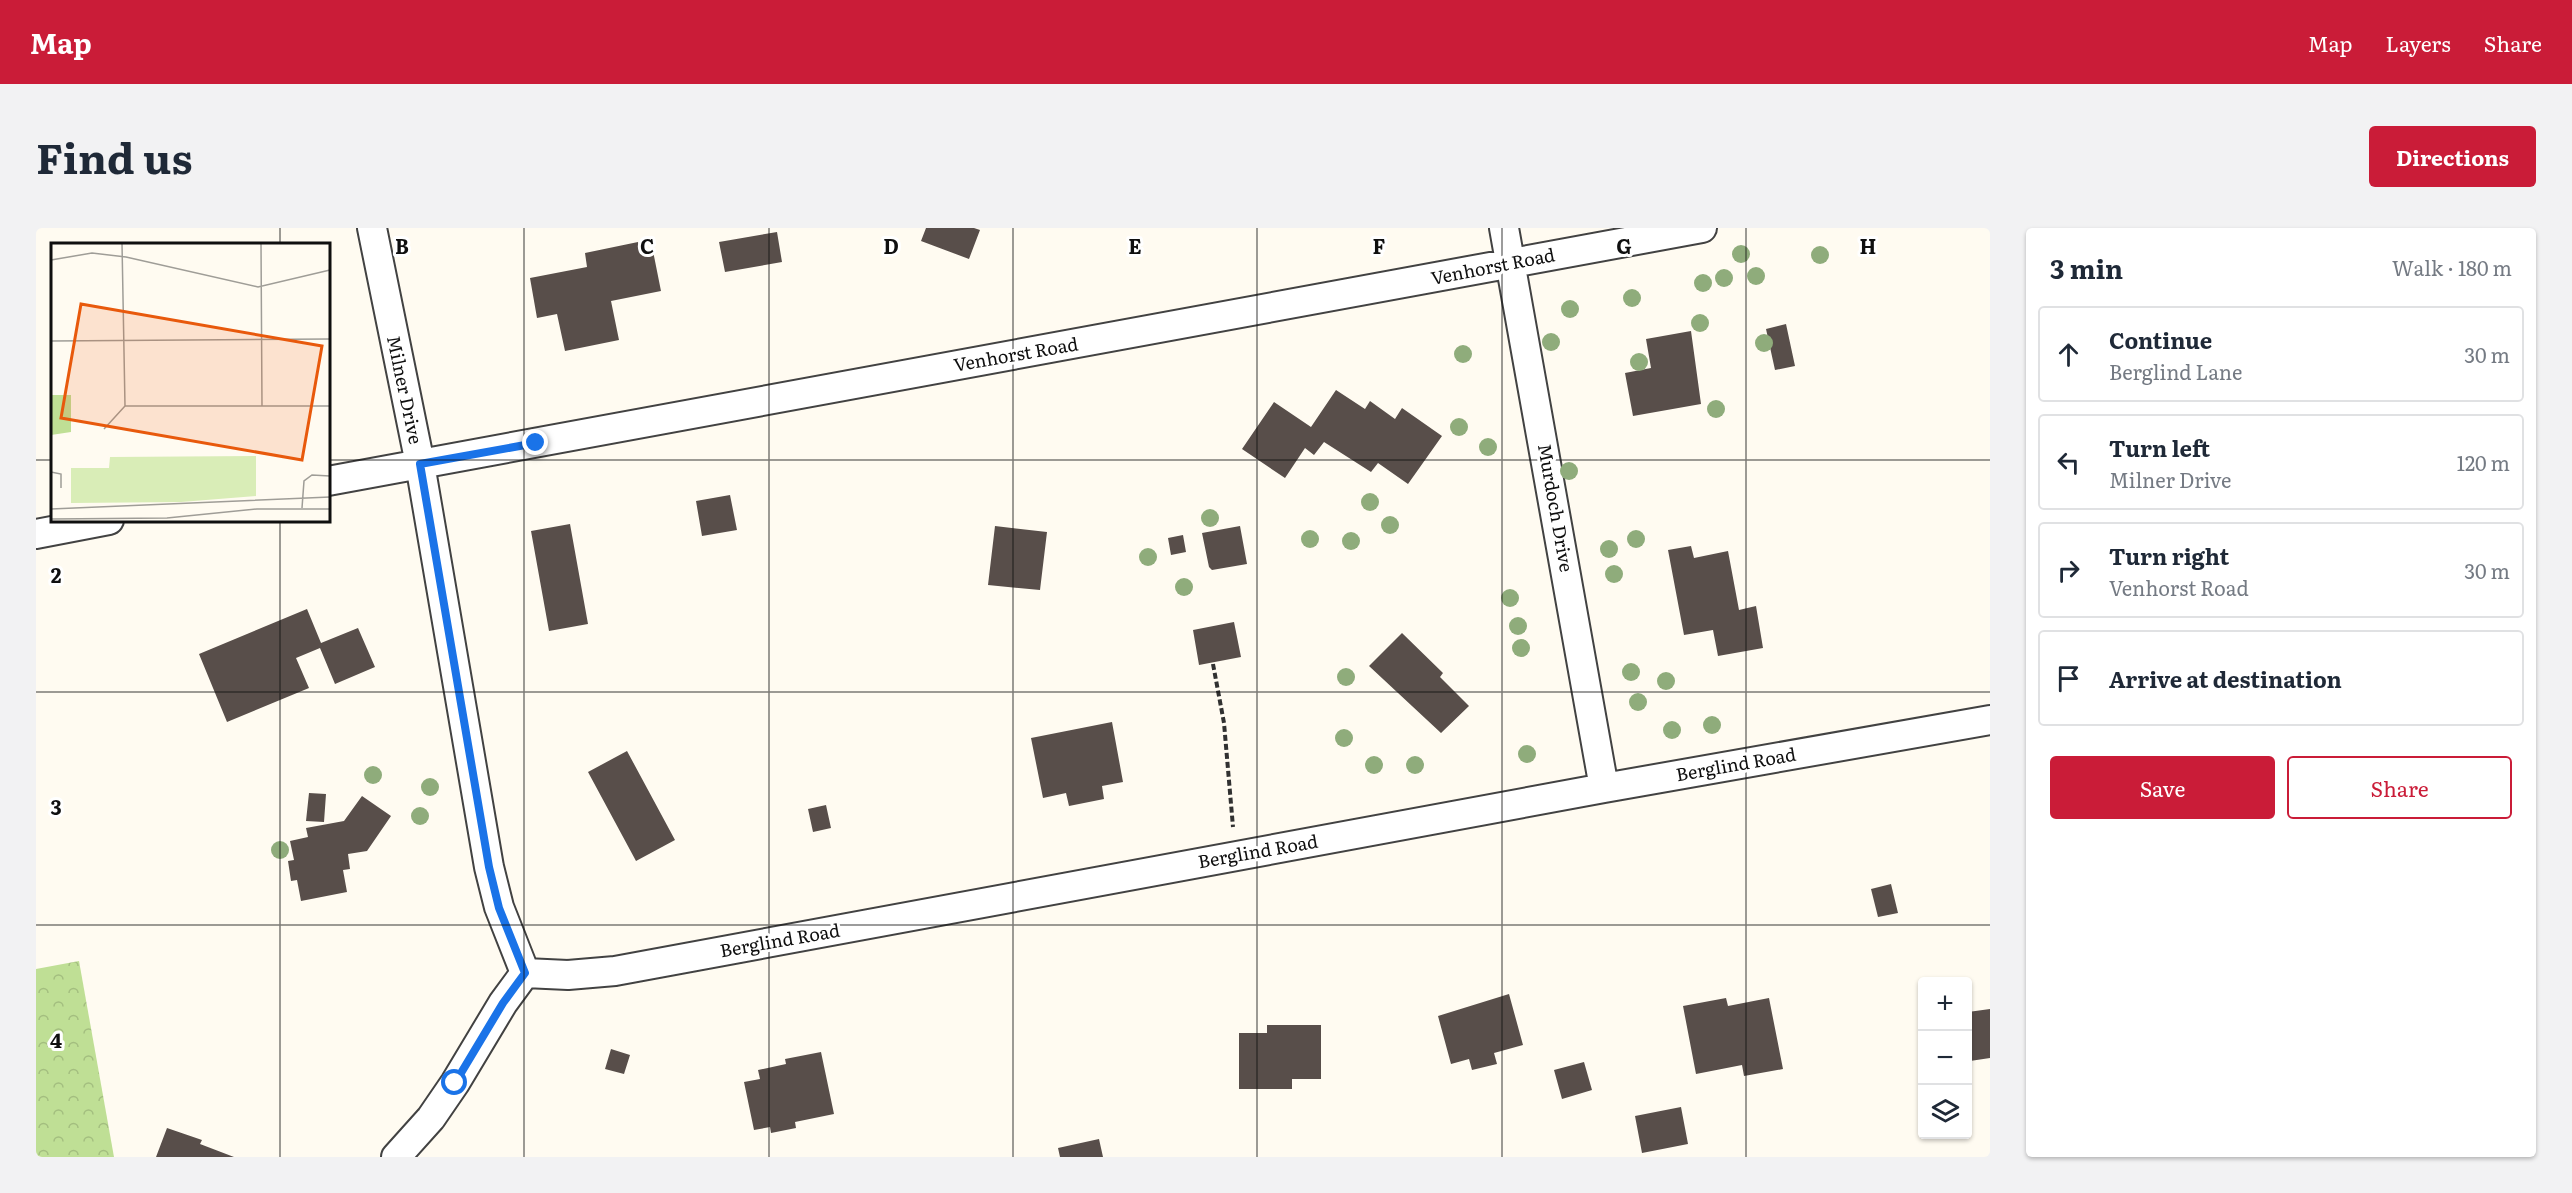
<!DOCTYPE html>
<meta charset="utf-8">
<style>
body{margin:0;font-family:Literata,serif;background:#f2f2f3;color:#1f2937}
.controls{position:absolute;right:18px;bottom:18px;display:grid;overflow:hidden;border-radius:6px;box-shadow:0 2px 4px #0004}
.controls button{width:54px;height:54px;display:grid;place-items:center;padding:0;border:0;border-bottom:2px solid #e0e1e3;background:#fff;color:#1f2937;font:30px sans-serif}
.stop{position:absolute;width:18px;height:18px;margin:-14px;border:4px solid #1a73e8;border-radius:50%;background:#fff}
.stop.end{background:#1a73e8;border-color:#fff;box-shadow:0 2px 6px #0008}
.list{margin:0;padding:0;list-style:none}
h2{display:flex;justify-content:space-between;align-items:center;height:78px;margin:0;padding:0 24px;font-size:26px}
h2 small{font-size:20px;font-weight:400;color:#747a83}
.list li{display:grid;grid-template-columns:39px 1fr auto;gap:18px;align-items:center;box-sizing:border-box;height:96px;margin:0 12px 12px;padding:0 12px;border:2px solid #e0e1e3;border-radius:6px}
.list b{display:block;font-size:22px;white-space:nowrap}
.list p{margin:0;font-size:20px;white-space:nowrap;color:#747a83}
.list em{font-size:20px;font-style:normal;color:#747a83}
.actions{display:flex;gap:12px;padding:18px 24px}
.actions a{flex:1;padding:14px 0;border:2px solid #ca1c38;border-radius:6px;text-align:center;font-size:21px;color:#ca1c38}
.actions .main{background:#ca1c38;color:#fff}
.icon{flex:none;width:33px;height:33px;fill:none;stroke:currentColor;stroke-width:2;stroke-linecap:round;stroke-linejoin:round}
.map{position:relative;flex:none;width:1954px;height:929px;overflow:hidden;border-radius:6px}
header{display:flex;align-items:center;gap:36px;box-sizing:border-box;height:84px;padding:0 30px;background:#ca1c38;color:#fff}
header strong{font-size:28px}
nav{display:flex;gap:33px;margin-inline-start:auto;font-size:21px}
.intro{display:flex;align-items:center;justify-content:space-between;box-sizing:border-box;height:144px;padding:0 36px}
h1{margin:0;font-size:42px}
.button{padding:15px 27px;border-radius:6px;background:#ca1c38;color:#fff;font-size:21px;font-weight:700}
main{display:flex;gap:36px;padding:0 36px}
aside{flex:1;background:#fff;border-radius:6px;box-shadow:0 2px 4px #0004}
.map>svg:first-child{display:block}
.forest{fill:url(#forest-crowns)}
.building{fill:#584e4a}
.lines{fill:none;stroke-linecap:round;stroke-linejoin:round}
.minor-casing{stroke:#424242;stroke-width:32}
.path{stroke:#313131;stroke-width:4;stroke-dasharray:6 3;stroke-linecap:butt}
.minor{stroke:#fff;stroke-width:28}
.tree{fill:#8fac7b}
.route{stroke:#1a73e8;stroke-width:8}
.grid{fill:none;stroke:#0f0f0f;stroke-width:1.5;stroke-opacity:0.55}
.labels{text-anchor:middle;stroke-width:6;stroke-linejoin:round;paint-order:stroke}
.street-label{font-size:18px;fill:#0f0f0f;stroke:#fff}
.inset-road{fill:none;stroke:#9f9d97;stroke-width:1.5}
.view{fill:#e8590c;fill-opacity:0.15;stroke:#e8590c;stroke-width:3}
.inset-edge{fill:none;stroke:#0f0f0f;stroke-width:3}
.grid-label{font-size:20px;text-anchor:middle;font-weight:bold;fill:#0f0f0f;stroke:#fff;stroke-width:6;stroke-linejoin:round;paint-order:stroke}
</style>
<header>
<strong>Map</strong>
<nav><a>Map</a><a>Layers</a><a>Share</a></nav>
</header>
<div class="intro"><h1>Find us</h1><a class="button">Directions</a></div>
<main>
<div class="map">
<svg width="1954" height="929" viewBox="0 0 1954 929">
<defs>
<pattern id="forest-crowns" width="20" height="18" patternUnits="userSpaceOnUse" patternTransform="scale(1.5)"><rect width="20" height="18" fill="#bfdf95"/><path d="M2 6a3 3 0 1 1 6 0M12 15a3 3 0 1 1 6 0" fill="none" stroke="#a3be7f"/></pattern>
</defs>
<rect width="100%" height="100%" fill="#fffbf1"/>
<!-- forest -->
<path class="forest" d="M43,733L78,929H0V741Z"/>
<!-- building -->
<path class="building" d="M890,0H938L944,2L933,31L885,13Z
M741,4L746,34L689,44L683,14Z
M602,14L604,26L617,23L625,63L575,73L583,112L529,123L521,86L501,90L494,50L551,39L549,25Z
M1750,96L1759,138L1739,142L1730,101Z
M1655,103L1665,176L1597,188L1589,145L1615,140L1610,111Z
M1300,162L1329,181L1334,173L1359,191L1366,180L1406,208L1372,256L1342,235L1335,244L1288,214L1278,227L1269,220L1249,250L1206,221L1238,174L1275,199Z
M694,267L701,302L666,308L660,273Z
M534,296L552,396L513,403L495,303Z
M959,298L1011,304L1004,362L952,357Z
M1204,298L1211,336L1176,342L1173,339L1166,305Z
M1147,307L1150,324L1135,327L1132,310Z
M1655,318L1658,330L1692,323L1703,382L1720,378L1727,420L1682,428L1677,402L1648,407L1632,322Z
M271,381L285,415L322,400L339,439L299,456L284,420L260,430L273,460L191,494L163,426Z
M1198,394L1205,429L1163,437L1157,402Z
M1366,405L1407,445L1404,449L1433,478L1405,505L1333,438Z
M1076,494L1087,554L1066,558L1068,571L1033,578L1030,565L1007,570L995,510Z
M591,523L639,612L600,633L552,544Z
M273,565L290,566L288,594L270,593Z
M326,568L355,588L331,623L312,626L314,641L307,642L311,664L265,673L261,652L255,653L252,633L258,632L254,613L272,609L270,600L308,593Z
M790,577L795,600L777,604L772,581Z
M1855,656L1862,685L1842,689L1835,661Z
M1473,766L1487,817L1458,825L1461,836L1436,842L1433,831L1415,836L1402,788Z
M1690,770L1692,778L1733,770L1747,841L1708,848L1706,837L1660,846L1647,778Z
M1954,781V830L1934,833L1936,846H1932V784Z
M1231,797H1285V851H1256V861H1203V805H1231Z
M575,821L594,827L588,846L569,841Z
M785,824L798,886L759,894L760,900L735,905L734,899L718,902L708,854L724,851L722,842L750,836L749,831Z
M1548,834L1556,862L1526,871L1518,842Z
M1645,879L1652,916L1606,925L1599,888Z
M131,900L166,912L164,916L198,929H120Z
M1063,911L1067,929H1024L1022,920Z"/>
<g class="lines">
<!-- minor casing -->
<g class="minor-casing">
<path id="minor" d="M336,0L384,236L453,639L463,679L489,745
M1468,0L1568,560
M292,253L1666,0
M0,306L73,292
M489,745L532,747L579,743L1568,560L1954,492
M360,929L395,890L419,855L467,775L489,745"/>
</g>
<!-- path -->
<path class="path" d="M1177,436L1188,495L1197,599"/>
<!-- minor -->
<use href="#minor" class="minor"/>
</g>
<!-- trees -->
<g class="tree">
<circle cx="1705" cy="26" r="9"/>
<circle cx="1784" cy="27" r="9"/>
<circle cx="1720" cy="48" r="9"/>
<circle cx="1688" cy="50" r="9"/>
<circle cx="1667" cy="55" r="9"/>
<circle cx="1596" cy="70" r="9"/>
<circle cx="1534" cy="81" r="9"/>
<circle cx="1664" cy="95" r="9"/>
<circle cx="1515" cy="114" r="9"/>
<circle cx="1728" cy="115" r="9"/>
<circle cx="1427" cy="126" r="9"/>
<circle cx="1603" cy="134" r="9"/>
<circle cx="1680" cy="181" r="9"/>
<circle cx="1423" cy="199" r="9"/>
<circle cx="1452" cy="219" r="9"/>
<circle cx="1533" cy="243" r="9"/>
<circle cx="1334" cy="274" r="9"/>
<circle cx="1174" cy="290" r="9"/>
<circle cx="1354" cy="297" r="9"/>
<circle cx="1274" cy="311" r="9"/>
<circle cx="1600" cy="311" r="9"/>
<circle cx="1315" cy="313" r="9"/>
<circle cx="1573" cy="321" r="9"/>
<circle cx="1112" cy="329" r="9"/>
<circle cx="1578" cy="346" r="9"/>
<circle cx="1148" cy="359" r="9"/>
<circle cx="1474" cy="370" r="9"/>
<circle cx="1482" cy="398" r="9"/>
<circle cx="1485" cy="420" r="9"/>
<circle cx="1595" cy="444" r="9"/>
<circle cx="1310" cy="449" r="9"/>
<circle cx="1630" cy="453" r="9"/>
<circle cx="1602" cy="474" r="9"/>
<circle cx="1676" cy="497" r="9"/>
<circle cx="1636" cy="502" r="9"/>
<circle cx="1308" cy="510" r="9"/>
<circle cx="1491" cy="526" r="9"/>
<circle cx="1338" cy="537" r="9"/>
<circle cx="1379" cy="537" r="9"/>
<circle cx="337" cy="547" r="9"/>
<circle cx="394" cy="559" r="9"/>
<circle cx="384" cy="588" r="9"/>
<circle cx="244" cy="622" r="9"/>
</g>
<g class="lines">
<!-- route -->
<path class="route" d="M419,855L467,775L489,745L463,680L453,639L384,236L500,215"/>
</g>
<!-- grid -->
<path class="grid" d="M244,0V16M488,0V929M733,0V929M977,0V929M1221,0V929M1466,0V929M1710,0V929M0,232H16M292,232H1954M244,292V929M0,464H1954M0,697H1954"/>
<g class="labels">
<!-- street labels -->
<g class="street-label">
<text transform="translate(1457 39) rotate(-11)" y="6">Venhorst Road</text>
<text transform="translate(980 127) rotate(-10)" y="6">Venhorst Road</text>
<text transform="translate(368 162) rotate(78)" y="6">Milner Drive</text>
<text transform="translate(1519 280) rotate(80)" y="6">Murdoch Drive</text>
<text transform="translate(1700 537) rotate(-10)" y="6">Berglind Road</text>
<text transform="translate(1222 624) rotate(-10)" y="6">Berglind Road</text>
<text transform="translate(744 713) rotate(-10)" y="6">Berglind Road</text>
</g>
</g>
<!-- overview -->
<g transform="translate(15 15)">
<rect width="279" height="279" fill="#fffbf1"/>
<path d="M205,213V253L130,259L20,260V225H58L59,214Z" fill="#d9edb7"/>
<path d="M0,152H20V189L0,192Z" fill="#bfdf95"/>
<path class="inset-road" d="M71,0L74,163M210,0L211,163M0,17L41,10L75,14L207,44L279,27M0,98L279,96M74,163H279M53,186L74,163M0,229L10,231V245M251,265L253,238L261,232L279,233M0,266L279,254M0,276L116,275L206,266H279"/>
<path class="view" d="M30,61L271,103L251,217L10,175Z"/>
<rect width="279" height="279" class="inset-edge"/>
</g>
<g class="grid-label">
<text x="366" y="26">B</text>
<text x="611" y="26">C</text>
<text x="855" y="26">D</text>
<text x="1099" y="26">E</text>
<text x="1343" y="26">F</text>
<text x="1588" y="26">G</text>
<text x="1832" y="26">H</text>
<text x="20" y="355">2</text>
<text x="20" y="587">3</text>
<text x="20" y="820">4</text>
</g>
</svg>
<div class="controls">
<button>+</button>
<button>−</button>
<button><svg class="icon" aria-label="layers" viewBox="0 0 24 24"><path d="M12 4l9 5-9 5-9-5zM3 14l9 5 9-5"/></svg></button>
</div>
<div class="stop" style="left:419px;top:855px"></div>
<div class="stop end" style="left:500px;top:215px"></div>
</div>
<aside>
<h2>3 min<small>Walk · 180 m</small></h2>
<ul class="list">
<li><svg class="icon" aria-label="ahead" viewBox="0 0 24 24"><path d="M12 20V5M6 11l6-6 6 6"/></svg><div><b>Continue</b><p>Berglind Lane</p></div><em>30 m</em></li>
<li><svg class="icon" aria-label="left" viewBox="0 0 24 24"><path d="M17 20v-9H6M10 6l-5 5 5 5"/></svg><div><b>Turn left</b><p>Milner Drive</p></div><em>120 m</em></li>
<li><svg class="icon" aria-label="right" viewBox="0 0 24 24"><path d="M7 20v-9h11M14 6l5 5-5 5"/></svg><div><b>Turn right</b><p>Venhorst Road</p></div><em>30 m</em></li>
<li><svg class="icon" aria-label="arrive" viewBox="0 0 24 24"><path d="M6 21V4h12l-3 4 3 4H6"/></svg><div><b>Arrive at destination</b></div></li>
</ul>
<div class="actions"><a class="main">Save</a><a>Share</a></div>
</aside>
</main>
